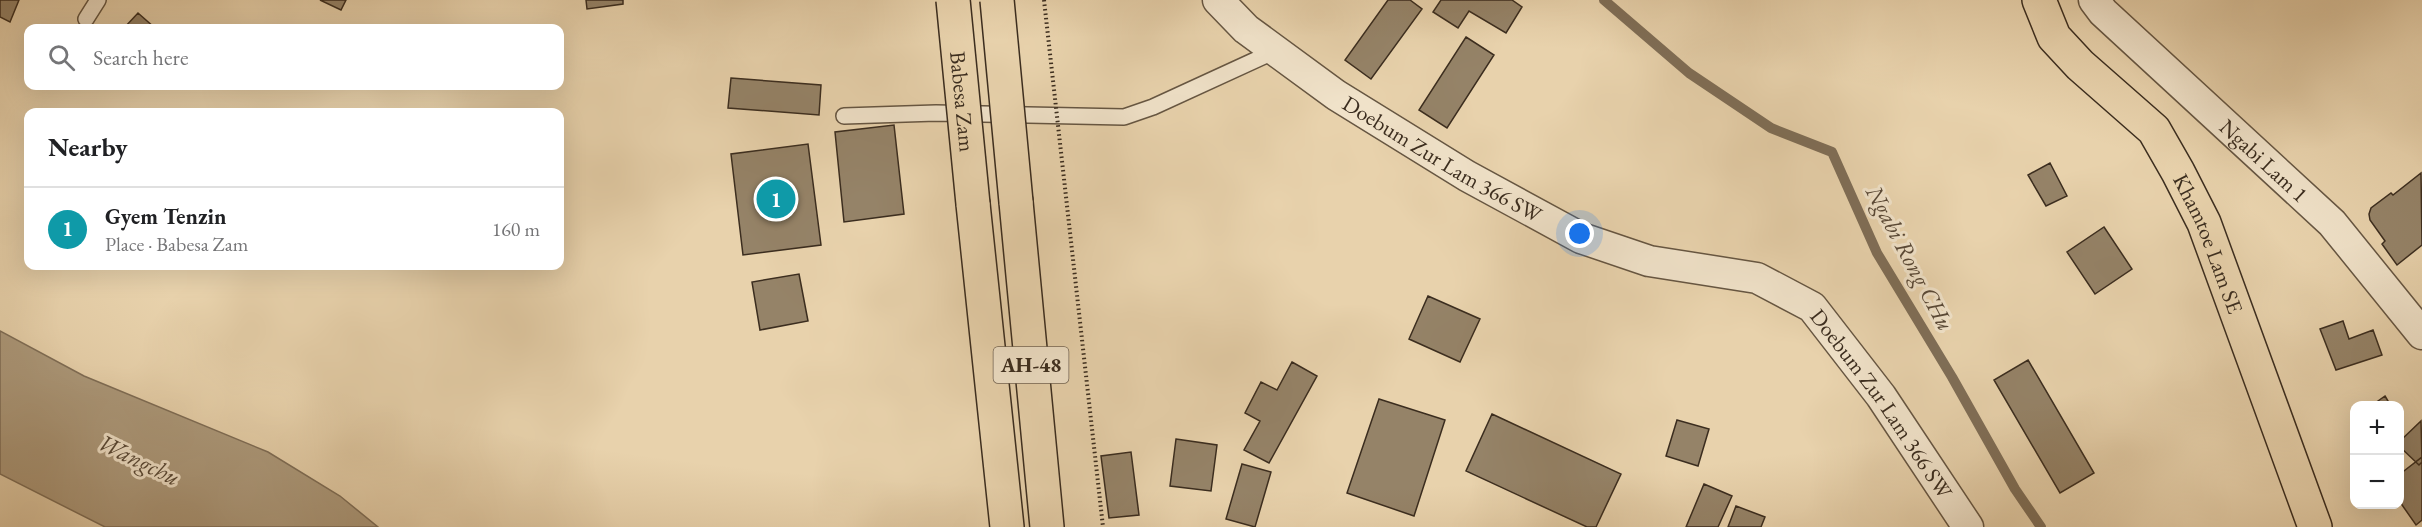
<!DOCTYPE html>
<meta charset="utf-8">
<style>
body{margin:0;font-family:"EB Garamond",serif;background:#f6f6f6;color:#202124}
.controls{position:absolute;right:18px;bottom:18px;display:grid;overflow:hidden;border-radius:12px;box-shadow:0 6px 24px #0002}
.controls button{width:54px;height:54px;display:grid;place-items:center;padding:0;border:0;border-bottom:2px solid #e0e0e0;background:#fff;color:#202124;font:30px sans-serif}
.you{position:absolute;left:1580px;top:234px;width:21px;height:21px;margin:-15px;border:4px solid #fff;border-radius:50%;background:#1a73e8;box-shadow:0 0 0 9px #1a73e833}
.badge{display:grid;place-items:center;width:39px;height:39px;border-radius:50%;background:#8f2418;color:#fff;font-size:20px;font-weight:700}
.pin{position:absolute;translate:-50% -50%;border:3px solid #fff;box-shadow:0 2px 6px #0006}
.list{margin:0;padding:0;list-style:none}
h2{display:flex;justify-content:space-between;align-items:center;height:78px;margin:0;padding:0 24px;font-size:26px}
h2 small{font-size:20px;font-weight:400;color:#757577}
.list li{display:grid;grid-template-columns:39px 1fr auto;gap:18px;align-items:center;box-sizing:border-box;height:84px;padding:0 24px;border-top:2px solid #e0e0e0}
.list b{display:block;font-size:22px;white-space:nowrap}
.list p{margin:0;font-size:20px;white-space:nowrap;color:#757577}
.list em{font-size:20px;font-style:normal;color:#757577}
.icon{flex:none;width:33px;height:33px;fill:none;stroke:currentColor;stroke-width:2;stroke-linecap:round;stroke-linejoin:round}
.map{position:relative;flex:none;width:2422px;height:527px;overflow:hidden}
.search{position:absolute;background:#fff;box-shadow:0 6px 24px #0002;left:24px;top:24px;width:540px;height:66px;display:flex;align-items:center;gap:15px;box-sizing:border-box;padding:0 21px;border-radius:12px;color:#757577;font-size:22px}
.panel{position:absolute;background:#fff;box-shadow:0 6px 24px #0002;left:24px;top:108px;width:540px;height:162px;border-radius:12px}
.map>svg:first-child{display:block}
.water{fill:#ad9a7c;stroke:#7f6e57;stroke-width:1.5}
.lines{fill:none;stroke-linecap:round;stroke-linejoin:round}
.stream{stroke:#7f6e57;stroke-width:10}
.building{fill:#958368;stroke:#3b2d1f;stroke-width:1.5}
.service-casing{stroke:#665642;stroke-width:18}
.minor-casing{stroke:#665642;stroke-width:33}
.primary-casing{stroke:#3b2d1f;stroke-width:36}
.trunk-casing{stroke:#3b2d1f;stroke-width:36}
.path{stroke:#3b2d1f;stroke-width:4;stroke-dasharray:1.5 3;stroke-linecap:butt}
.service{stroke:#f0e2c9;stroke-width:15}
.minor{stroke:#f0e2c9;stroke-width:30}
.primary{stroke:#e8d2ac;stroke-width:33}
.trunk{stroke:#e8d2ac;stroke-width:33}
.trunk-bridge-casing{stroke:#3b2d1f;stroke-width:36;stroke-linecap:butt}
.path-bridge{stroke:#3b2d1f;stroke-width:4;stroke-dasharray:1.5 3;stroke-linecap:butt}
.trunk-bridge{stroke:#e8d2ac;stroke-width:33}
.labels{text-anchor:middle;stroke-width:6;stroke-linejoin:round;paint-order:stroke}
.shield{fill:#f0e2c9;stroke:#716352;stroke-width:1.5}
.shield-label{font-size:21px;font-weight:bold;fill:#3b2d1f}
.street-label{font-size:22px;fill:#3b2d1f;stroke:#f0e2c9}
.water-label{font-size:24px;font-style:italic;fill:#584836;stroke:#f0e2c9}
</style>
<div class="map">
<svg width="2422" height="527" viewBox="0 0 2422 527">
<rect width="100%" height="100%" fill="#e8d2ac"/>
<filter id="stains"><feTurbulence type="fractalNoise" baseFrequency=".00333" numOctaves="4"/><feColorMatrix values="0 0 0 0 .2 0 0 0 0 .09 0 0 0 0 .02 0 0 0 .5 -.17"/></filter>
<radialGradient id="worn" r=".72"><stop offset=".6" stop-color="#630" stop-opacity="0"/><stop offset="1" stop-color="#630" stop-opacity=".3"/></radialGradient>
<!-- water -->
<path class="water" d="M0,331L84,376L268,452L340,496L378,527H105L0,474Z"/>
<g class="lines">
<!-- stream -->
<path class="stream" d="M1604,0L1689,73L1771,128L1832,152L1877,253L1952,377L2015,489L2041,527"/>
</g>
<!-- building -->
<path class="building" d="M0,0H19L10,22L0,17Z
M320,0H346L341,10Z
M586,0H623V4L587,9Z
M1388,0H1410L1422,9L1371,79L1345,60Z
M1441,0H1512L1522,7L1506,33L1469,11L1458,28L1433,12Z
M138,13L155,28H124Z
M1466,37L1494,55L1447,128L1419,110Z
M731,78L821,85L819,115L728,108Z
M894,125L904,214L844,222L835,132Z
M808,144L821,245L743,255L731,154Z
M2050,163L2067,196L2046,206L2028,175Z
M2421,173L2422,245L2397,265L2382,244L2385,241L2370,220L2369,214L2371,208L2391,193L2393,195Z
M2104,227L2132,269L2095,294L2067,252Z
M799,274L808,321L760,330L752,282Z
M1428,296L1480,319L1460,362L1409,339Z
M2343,321L2349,339L2373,330L2382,355L2336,370L2320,329Z
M2028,360L2094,473L2060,493L1994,380Z
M1292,362L1317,376L1269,463L1244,450L1260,421L1245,413L1261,382L1277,390Z
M2385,396L2391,406H2371Z
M1379,399L1445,420L1414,516L1347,493Z
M1492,414L1621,474L1596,527H1587L1466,471Z
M1677,420L1709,429L1698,466L1666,456Z
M2421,421L2422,462L2419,465L2400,447V441Z
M1176,439L1217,445L1211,491L1170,486Z
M1131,452L1139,515L1109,518L1101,456Z
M2422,457V520L2416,525L2400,502V474Z
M1242,464L1271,472L1255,527L1226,519Z
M1704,484L1732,496L1718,527H1686Z
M1736,506L1765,517L1761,527H1728Z"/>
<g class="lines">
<!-- service casing -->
<g class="service-casing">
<path id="service" d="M86,19L98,0
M844,116L936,113L1124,117L1153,107L1275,51"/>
</g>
<!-- minor casing -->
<g class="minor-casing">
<g id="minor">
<path id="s1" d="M1218,0L1246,29L1336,95L1467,176L1581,238L1649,261L1757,278L1812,307L1881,396L1968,527"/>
<path id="s2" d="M2094,0L2103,12L2332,223L2422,334"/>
</g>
</g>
<!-- primary casing -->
<g class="primary-casing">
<g id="primary">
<path id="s3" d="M2039,0L2054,37L2080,65L2154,130L2178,172L2204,223L2315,527"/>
</g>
</g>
<!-- trunk casing -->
<g class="trunk-casing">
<path id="trunk" d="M1016,202L1047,527
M973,204L1007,527"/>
</g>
<!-- path -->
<path class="path" d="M1062,161L1103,527"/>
<!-- service -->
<use href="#service" class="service"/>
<!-- minor -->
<use href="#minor" class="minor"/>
<!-- primary -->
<use href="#primary" class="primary"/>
<!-- trunk -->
<use href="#trunk" class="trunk"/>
<!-- trunk-bridge casing -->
<g class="trunk-bridge-casing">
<g id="trunk-bridge">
<path id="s4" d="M953,0L973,204"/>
<path d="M997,0L1016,202"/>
</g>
</g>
<!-- path-bridge -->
<path class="path-bridge" d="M1044,0L1062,161"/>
<!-- trunk-bridge -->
<use href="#trunk-bridge" class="trunk-bridge"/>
</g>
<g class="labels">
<!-- shield labels -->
<rect class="shield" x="993.5" y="347" width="75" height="36" rx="4.5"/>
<g class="shield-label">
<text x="1031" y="372">AH-48</text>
</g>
<!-- street labels -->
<g class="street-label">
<text dy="8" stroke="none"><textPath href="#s4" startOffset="102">Babesa Zam</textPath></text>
<text dy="8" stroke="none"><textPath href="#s1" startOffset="276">Doebum Zur Lam 366 SW</textPath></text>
<text dy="8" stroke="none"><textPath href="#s2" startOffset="234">Ngabi Lam 1</textPath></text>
<text dy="8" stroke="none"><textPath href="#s3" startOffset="303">Khamtoe Lam SE</textPath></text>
<text dy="8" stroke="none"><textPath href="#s1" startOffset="798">Doebum Zur Lam 366 SW</textPath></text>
</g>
<!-- water labels -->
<g class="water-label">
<text transform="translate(1910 258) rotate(62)" y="8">Ngabi Rong CHu</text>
<text transform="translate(139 460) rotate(26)" y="8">Wangchu</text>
</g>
</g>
<rect width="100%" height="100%" filter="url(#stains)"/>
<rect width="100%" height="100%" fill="url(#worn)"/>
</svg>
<div class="controls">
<button>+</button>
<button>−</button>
</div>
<div class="you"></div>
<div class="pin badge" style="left:776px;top:199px;background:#0f9aa8">1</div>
<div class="search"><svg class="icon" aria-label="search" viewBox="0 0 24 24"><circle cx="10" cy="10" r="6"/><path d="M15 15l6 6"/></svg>Search here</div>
<section class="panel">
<h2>Nearby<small></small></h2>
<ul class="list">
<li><span class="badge" style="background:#0f9aa8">1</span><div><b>Gyem Tenzin</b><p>Place · Babesa Zam</p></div><em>160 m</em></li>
</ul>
</section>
</div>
